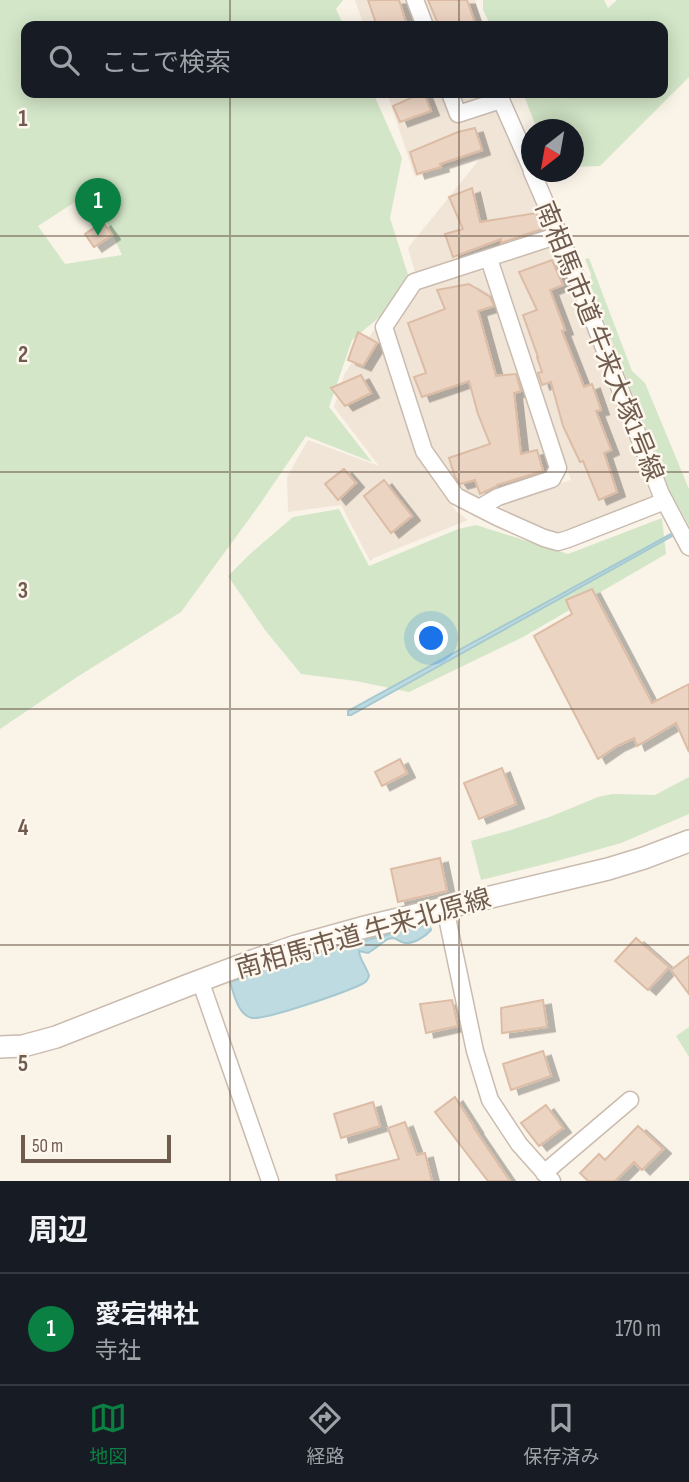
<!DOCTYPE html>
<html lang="ja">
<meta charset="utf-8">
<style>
body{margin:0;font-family:"Sofia Sans Condensed","Noto Sans JP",sans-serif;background:#242831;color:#f1f3f6}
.compass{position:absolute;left:521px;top:119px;width:63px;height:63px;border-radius:50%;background:#171b24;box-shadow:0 4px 18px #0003;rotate:211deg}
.scale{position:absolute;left:21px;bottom:18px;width:150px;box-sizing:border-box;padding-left:7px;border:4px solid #705c4f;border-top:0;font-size:19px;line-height:24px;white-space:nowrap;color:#705c4f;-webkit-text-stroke:5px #fdf7ed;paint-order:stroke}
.you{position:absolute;left:432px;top:639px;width:24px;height:24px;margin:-18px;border:5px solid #fff;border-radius:50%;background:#1a73e8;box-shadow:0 0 0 10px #1a73e833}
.badge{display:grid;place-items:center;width:46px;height:46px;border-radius:50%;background:#0b8043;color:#fff;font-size:23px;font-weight:700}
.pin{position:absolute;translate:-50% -58px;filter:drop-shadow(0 2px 4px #0008)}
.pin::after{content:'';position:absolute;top:37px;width:24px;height:21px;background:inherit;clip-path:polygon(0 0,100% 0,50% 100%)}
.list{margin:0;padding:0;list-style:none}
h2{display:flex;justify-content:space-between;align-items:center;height:91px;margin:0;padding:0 28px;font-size:30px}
h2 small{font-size:23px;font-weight:400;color:#9ea1a6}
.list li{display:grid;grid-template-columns:46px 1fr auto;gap:21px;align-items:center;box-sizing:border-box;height:112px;padding:0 28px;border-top:2px solid #363941}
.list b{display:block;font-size:26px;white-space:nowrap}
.list p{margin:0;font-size:23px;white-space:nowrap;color:#9ea1a6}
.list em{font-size:23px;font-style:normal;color:#9ea1a6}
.icon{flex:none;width:38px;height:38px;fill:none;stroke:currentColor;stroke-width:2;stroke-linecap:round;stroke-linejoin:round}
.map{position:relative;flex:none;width:689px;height:1181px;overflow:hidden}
.search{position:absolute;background:#171b24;box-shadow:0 4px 18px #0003;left:21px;right:21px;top:21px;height:77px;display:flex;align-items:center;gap:18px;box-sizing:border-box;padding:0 24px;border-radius:14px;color:#9ea1a6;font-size:26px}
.sheet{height:203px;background:#171b24}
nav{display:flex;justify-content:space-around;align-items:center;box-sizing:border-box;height:98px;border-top:2px solid #363941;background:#171b24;font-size:19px;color:#9ea1a6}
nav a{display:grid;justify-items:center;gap:4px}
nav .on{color:#0b8043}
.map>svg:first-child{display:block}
.residential{fill:#f0e5d7}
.green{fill:#d3e6c8;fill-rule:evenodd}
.water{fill:#bedbe1;stroke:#a6c9d1;stroke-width:2}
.building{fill:#ecd4c3;stroke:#dcbca5;stroke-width:2;filter:url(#shadow)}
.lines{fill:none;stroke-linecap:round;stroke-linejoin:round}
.minor-casing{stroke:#cabbaf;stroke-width:19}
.tertiary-casing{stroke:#cabbaf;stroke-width:24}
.minor{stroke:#fff;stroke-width:16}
.tertiary{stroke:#fff;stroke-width:21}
.grid{fill:none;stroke:#705c4f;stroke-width:2;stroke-opacity:0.55}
.labels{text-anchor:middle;stroke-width:5;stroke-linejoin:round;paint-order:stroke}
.street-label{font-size:26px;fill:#705c4f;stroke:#fdf7ed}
.grid-label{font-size:23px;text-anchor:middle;font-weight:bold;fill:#705c4f;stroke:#fdf7ed;stroke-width:5;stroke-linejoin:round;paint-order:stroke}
</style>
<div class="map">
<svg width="689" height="1181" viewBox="0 0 689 1181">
<defs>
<filter id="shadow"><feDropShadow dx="8" dy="4.5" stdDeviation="0" flood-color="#0004"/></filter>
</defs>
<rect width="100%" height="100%" fill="#faf3e8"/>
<!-- residential -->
<path class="residential" d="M355,0H408L418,26H364Z
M422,0H475L484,26H432Z
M387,93H443L454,120L491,108L501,117L548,228L543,236L416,276L408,248L482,156L415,177Z
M458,93H502L463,106Z
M550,246L557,251L652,499L612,515L555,533L501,513L503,502L571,480L497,266L500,261Z
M478,269L489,275L550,466L545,477L473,498L461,493L430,447L391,326L416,288Z
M378,324L418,454L456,511L468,520L374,558L370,561L341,505L288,512L287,477L308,440L379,466L334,407L345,373Z"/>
<!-- green -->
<path class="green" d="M0,0H343L336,9L344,26H26V93H373L402,158L390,218L409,278L388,310L352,340L329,407L372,462L306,436L260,504L181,612L77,677L0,729ZM92,191L122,255L65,264L38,226Z
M483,0H604L608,8L617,0H689V77L600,166L574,167V130L537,129L523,93H663V26H491L483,10Z
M589,258L632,371L645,383L689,489V526L670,491L590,284L591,274L585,259Z
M339,509L369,566L458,529L476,525L568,554L662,518L666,554L523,637L409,692L356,681L301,674L265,630L228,576L250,554L293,517Z
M689,777V814L621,843L557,861L481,880L471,841L511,830L552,816L598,797L612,794L655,795Z
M689,1027V1057L676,1036Z"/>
<!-- water -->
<path class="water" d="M671,534L672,536L351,715H348V711Z
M429,924L431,930C425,937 413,944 405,943C398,942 396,936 388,939C381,943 375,949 368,953L359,951C359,959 367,967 369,976C366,982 367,981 362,984C346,992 266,1020 252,1018C238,1015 234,994 230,982L309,955Z"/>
<!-- building -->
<path class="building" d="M368,0H399L407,26H377Z
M428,0H467L476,26H439Z
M422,93H424L431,111L400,122L393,106Z
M475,128L482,150L440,164L441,167L417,174L410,152L458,132Z
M472,188L480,222L536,213L542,229L501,243V239L453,257L445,234L463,229L449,197Z
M103,222L112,235L94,247L85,234Z
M552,260L563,285L550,290L565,330L562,331L584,387L592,384L601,410L596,411L611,450L604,453L617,492L599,500L583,461L580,462L563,426L551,382L542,385L538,373L542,372L537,357H538L523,315L537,310L519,272Z
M469,284L490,297L494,306L478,311L496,376L516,374L521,391L514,393L521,454L537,450L543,471L497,485V486L480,494L475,480L460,484L455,477L449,458L490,444L478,414L469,381L422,397L414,377L426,373L408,323L445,309L437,290Z
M358,332L377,343L363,366L348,360Z
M361,375L371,393L345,406L331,388Z
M344,469L356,483L338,500L325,484Z
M384,480L412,516L391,533L364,496Z
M592,589L652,703L689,684V752L676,723L637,746L634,738L617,746L598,759L534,636L572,614L566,600Z
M400,759L407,773L382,786L375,772Z
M502,768L516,804L479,819L464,783Z
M440,858L447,891L398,902L391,869Z
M636,938L669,967L648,990L615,961Z
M689,956V994L671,970Z
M452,1000L458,1026L426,1033L420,1004Z
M543,1000L547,1027L502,1033L501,1008Z
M543,1051L551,1076L511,1090L503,1064Z
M455,1097L475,1128H474L510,1181H488L435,1112Z
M373,1102L380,1126L341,1138L334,1114Z
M546,1105L563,1128L539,1146L521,1123Z
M405,1122L417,1155L425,1153L432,1181H337L336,1175L399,1159L388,1128Z
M638,1126L663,1149L642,1170L634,1162L615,1181H588L580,1173L599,1154L605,1160Z"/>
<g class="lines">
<!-- minor casing -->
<g class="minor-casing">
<path id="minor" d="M415,0L425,26
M450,93L458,114L501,100L532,170
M532,172L565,248L661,494L689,547
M559,235L414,282L384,327L424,451L456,496L497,517L544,538L558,542L568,539L665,501
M479,508L498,497L552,479L558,468L489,259
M445,908L475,1051L490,1100L519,1144L552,1181
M200,980L270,1181
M544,1173L630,1100"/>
</g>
<!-- tertiary casing -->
<g class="tertiary-casing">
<path id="tertiary" d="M0,1047L23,1046L56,1037L186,986L255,960L296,946L361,928L608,869L644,858L689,841"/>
</g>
<!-- minor -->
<use href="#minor" class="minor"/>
<!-- tertiary -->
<use href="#tertiary" class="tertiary"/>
</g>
<!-- grid -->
<path class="grid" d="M230,0V26M459,0V26M230,93V1181M459,93V1181M0,236H689M0,472H689M0,709H689M0,945H689"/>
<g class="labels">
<!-- street labels -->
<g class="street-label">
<text transform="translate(600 341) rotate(68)" y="9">南相馬市道 牛来大塚1号線</text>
<text transform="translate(363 933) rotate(-16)" y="9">南相馬市道 牛来北原線</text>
</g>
</g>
<g class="grid-label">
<text x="23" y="126">1</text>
<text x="23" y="362">2</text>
<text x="23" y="598">3</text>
<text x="23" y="835">4</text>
<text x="23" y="1071">5</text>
</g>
</svg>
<svg class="compass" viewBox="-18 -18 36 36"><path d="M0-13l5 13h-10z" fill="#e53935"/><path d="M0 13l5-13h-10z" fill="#9ea1a6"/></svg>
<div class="scale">50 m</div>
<div class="you"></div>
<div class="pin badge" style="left:98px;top:236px">1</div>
<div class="search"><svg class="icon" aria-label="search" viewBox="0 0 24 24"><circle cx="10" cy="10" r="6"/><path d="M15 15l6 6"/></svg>ここで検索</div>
</div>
<section class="sheet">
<h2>周辺<small></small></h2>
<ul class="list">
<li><span class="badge">1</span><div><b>愛宕神社</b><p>寺社</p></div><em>170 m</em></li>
</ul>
</section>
<nav>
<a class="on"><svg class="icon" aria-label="map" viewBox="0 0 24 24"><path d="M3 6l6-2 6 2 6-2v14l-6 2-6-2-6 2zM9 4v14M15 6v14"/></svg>地図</a>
<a><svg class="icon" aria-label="directions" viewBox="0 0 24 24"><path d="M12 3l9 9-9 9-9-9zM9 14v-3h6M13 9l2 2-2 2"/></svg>経路</a>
<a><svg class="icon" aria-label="saved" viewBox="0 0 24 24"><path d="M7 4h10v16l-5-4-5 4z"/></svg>保存済み</a>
</nav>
